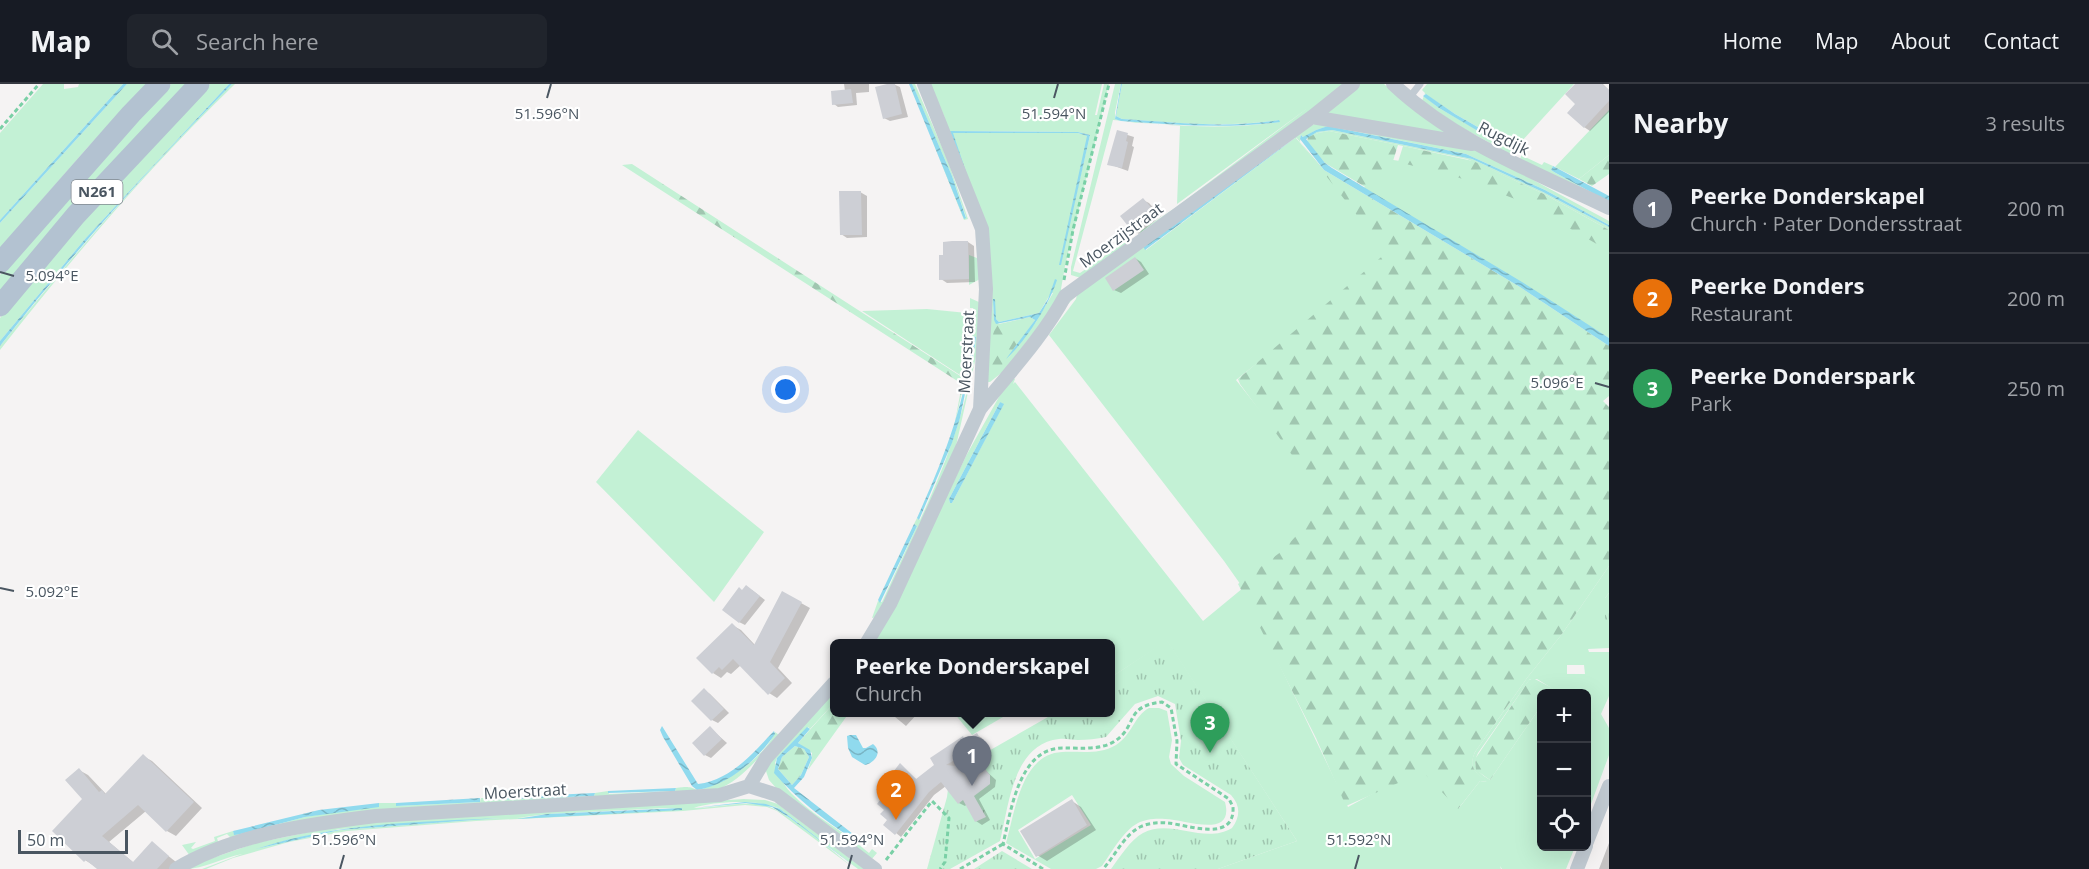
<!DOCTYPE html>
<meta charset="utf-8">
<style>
body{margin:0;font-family:"Open Sans",sans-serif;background:#20242c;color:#f1f3f6}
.controls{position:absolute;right:18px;bottom:18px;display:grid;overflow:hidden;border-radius:9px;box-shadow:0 6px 24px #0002}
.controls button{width:54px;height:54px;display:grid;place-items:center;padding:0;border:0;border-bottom:2px solid #363941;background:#171b24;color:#f1f3f6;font:30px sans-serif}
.scale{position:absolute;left:18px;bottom:15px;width:110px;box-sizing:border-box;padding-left:6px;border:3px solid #4a5661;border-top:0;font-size:16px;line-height:21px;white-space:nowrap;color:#4a5661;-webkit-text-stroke:4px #fff;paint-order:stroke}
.you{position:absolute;left:786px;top:306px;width:21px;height:21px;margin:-15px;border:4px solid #fff;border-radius:50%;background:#1a73e8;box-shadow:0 0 0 9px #1a73e833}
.badge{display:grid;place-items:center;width:39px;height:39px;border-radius:50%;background:#db2777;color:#fff;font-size:20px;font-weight:700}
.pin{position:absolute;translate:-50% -50px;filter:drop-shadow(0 2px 3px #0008)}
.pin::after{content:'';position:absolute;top:32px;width:21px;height:18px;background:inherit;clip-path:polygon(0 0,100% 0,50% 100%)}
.popup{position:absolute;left:830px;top:555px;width:285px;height:78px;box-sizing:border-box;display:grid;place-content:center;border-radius:9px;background:#171b24;filter:drop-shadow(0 2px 4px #0005);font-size:20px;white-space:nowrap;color:#9ea1a6}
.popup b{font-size:22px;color:#f1f3f6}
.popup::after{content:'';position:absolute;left:50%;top:100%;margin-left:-12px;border:12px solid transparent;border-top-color:#171b24}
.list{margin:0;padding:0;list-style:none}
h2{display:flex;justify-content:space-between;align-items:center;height:78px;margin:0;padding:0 24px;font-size:26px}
h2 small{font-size:20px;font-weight:400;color:#9ea1a6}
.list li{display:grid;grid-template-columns:39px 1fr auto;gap:18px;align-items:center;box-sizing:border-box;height:90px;padding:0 24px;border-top:2px solid #363941}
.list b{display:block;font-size:22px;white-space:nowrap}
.list p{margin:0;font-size:20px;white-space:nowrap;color:#9ea1a6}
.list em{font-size:20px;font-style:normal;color:#9ea1a6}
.icon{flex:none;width:33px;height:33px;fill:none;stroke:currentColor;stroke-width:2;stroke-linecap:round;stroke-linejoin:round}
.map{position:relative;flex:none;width:1609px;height:785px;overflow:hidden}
header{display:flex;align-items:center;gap:36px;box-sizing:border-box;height:84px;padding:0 30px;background:#171b24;border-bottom:2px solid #363941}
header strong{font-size:28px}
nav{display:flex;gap:33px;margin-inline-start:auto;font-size:21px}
.search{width:420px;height:54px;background:#20242c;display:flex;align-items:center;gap:15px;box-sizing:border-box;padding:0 21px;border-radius:9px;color:#9ea1a6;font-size:22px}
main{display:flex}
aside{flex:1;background:#171b24}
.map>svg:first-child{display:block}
.grass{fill:#c3f1d5;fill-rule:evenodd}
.forest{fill:url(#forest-firs)}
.park{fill:url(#park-tufts)}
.water{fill:url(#water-waves);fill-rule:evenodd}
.shadow{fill:#0003}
.building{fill:#cdcfd5}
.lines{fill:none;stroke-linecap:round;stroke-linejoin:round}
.path{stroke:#7ad0a6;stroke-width:3;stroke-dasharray:4.5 3;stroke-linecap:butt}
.lane{stroke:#c1cad2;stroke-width:7}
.street{stroke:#c1cad2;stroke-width:14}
.primary{stroke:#b3c2d1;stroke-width:21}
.ticks{fill:none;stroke:#4a5661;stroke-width:2}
.labels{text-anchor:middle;stroke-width:4.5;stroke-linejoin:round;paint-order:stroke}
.shield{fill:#fff;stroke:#808990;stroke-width:1.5}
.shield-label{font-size:15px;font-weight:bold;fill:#4a5661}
.street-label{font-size:16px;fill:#4a5661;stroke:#fff}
.ticks-label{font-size:15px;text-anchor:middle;fill:#4a5661;stroke:#fff;stroke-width:4.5;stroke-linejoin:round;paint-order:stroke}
</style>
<header>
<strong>Map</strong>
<div class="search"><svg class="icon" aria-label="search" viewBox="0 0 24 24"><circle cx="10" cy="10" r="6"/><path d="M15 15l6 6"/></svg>Search here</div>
<nav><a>Home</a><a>Map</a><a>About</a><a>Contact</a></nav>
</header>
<main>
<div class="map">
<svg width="1609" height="785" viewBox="0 0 1609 785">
<defs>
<pattern id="forest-firs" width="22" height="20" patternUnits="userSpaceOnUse" patternTransform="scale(1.5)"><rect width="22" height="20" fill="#c3f1d5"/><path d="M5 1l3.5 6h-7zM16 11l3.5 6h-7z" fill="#a0c6b0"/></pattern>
<pattern id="park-tufts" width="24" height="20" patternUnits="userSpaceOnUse" patternTransform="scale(1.5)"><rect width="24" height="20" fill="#c3f1d5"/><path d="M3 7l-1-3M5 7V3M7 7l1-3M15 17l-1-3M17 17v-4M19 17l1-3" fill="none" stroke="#a0c6b0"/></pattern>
<pattern id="water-waves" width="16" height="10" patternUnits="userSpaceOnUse" patternTransform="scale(1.5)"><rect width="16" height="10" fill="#90daee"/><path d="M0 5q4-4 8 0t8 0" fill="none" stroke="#78b4c4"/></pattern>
</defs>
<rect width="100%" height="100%" fill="#f5f3f3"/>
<!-- grass -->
<path class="grass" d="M43,0H64V5L78,3L79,0H123L0,136V49Z
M127,0H147L88,63L0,164V139Z
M171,0H187L0,209V191L113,62Z
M210,0H229L85,155L0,257V234L39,187L153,58Z
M232,0H235C150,82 73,173 0,266V262C73,171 149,83 232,0Z
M912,0H915L948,77L968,135L964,136L932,56L964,134L966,133L952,92Z
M930,0H1102L1095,31H1097L1104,0H1109L1065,182L1061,205L1063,210L1005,286L990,298H984L985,165L937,20L945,34ZM953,47L1078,48L1090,51L1060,181L1088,52L1078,49L952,48ZM1051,209H1053L1036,238L1008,274L1035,236L1030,233L999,240L994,236L993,216L996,235L999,238L1039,229Z
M1115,0H1121L1115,28V35C1128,39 1143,39 1157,40C1198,43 1238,44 1279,38V36C1226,44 1175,39 1122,35L1116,32L1122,0H1349L1141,149L1139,148L1175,124L1309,23L1177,120L1180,42L1113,36L1073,187L1080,189L1128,156L1130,159L1081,194L1071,191V183Z
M1359,0H1384L1399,13L1454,52L1324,30Z
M1427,0H1574L1510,70L1459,42L1422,17L1425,9L1422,6ZM1425,10L1455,30L1502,57L1500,59L1439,24L1424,12Z
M1609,26V71L1579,95L1555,83Z
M1315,40L1340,41L1480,67L1609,137V141L1545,106L1466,70L1329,42L1316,46L1304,53L1306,54L1317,48L1332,46L1472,75L1543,108L1609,143V146L1544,110L1467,75L1329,47L1318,49L1306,55L1301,51L1296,54L1394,170L1236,296L1338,425L1243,505L1348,723L1427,680L1459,724L1480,697L1487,698C1475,689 1468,683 1475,668L1527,594L1562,550L1609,482V509L1605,514V537H1597V542H1609V564L1588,565L1589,568H1609V612L1601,630L1609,644V671L1587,731L1586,610L1551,609L1553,605L1537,595H1530L1478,669C1471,683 1479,689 1490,696L1541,622L1542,762L1575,763L1566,785H1502L1500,782L1501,785H1218L1297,757L1167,557L1110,594V560H877V551L893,523L966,372L1005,302L1063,223L1084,202L1132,169L1293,49ZM1293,50L1295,54L1146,166L1143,162ZM1077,211L1076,215L1049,251L1224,477L1243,504L1203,537L1015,298L1013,300L1015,295L1012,294L1016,288L1065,223ZM1000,318L1003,321L952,419H950L949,415ZM1567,581H1584L1585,590H1567Z
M1523,68V72L1542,81L1544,78L1553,82L1551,86L1554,88L1609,118L1520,75Z
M1387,75L1465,87L1609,160V254L1364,104Z
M969,171L977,174L980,195L969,201Z
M970,214L981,219L977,268L956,362L877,533L872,534L878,517L882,518L917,442L914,440L917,434L920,436C947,378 970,317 976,253L972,252L973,224H970Z
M927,225L967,229L963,293L862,227Z
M638,346L764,448L714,518L596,398Z
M834,606V619L810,645L808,643L777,674L775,679C777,685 779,692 782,697C795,719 829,739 850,754L853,750L855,753L853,756L869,769L872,765L877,769L871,776L777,705L769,696L765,684Z
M1149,624H1159L1167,627L1172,656L1169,673L1171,680L1184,692L1225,718C1235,756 1184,735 1165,735C1157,734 1145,735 1138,739C1123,747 1112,768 1102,782L1096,785H1051L1006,759C1015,728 1021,670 1062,668C1081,667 1099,671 1116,661C1132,651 1134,632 1149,624ZM1072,711L1091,741L1035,775L1018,746Z
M954,629H1010L972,651Z
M775,648L779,651C760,672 743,695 717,706L440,724L233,756L227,750L217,754L219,761L190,772L182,761L196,758L191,764L193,765L215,757L214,753L233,747L234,750H241L305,733L379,721V719H396V722L480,718L481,714H488V716L594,712L595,709L608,707L609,710L675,707L676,704C687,703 688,702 697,706C723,702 766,672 775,648Z
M744,715L765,716L778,720L864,785H858L780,725C760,715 714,717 694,724C715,724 737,718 759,720C785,723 833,768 855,785L777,727L767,723L745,721L683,727L476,737L347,747L289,758L233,774L206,785H202L242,770C222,774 204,785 185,785L195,780L256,759L348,740ZM666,724H682L517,734L547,730ZM500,734L340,746L256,765L291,755L340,745Z"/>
<!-- forest -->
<path class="forest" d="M1329,47L1398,61L1393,77L1388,76L1378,91L1372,107L1325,79L1307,58L1308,53L1318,49Z
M1301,51L1300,58L1324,86L1520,203L1609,262V312L1603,317L1609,323V482L1562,550L1527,594L1475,668C1468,684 1476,689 1488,698L1480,697L1458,725L1423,688L1346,722L1316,654L1238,500L1282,467L1327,419L1240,300L1238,295L1386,169L1296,53Z
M1403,62L1473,77L1544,110L1609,146V167L1523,118L1457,93L1398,78Z
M1609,71V90L1592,102L1579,95Z
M632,80L965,295L954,343L962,300L622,81Z
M1030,235H1033V237L998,287L990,292L985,291L995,241Z
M1533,594L1554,605L1551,609L1542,610L1541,622L1490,696L1476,686L1475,675L1529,596Z
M834,619V628L849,629L808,686L812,674V669L798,659Z
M795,662L804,665L809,673L801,691L792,701L778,685L782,673Z"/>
<!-- park -->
<path class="park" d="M1609,509V542H1597V537H1605V514Z
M1167,556L1297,757L1218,785H1111C1120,773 1130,756 1143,749C1171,734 1204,761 1232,744C1240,733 1241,722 1231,711L1183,681L1179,674L1181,657L1175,620L1158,612L1135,620L1106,653C1097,655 1087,656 1078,656C1072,656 1065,654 1059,655C1013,660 1009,721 1000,757L950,785H927L947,713L950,689L1055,629L1110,628V594Z
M1002,767L1032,785H974Z"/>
<!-- water -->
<path class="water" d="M123,0H127L0,139V136Z
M229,0H232C150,83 72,170 0,262V257L85,155Z
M909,0H912L914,4L952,92L966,134L964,135Z
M1121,0H1122L1116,32L1122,35C1175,38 1226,45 1279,36L1280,38C1227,45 1174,41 1121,37L1115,35Z
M1426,10L1455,30L1502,57L1500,60L1439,24L1423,12Z
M1328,42L1466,70L1545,106L1609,141V143L1543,108L1472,75L1332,46L1317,48L1306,55L1325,79L1332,84L1522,198L1609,254V262L1520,203L1324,86L1300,55L1301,51L1303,53L1316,46Z
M950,47L1078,48L1090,51L1061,181H1059L1087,52L1078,49H953L981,132Z
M1295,54L1145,166L1143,162Z
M1553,82L1609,112V118L1554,88L1551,86Z
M1055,195L1057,196C1049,221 1026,257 1006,275L1035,236L1030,233L996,240L994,236L993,215H995L996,235L999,238L1039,229L1048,215Z
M972,252L976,253L975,261L960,334L952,359L919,436L917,434C943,376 967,317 972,252Z
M1000,318L1004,320L952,419H950L949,415Z
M914,440L917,442L880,519L878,516Z
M662,642L698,700C731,696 752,670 774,647L775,650C758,675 729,701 697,706L692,702L663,653L660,646Z
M807,643L810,645L798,659L810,666L812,674L804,693L794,704L853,750L851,754C823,735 797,715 774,689L777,674ZM795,662L804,665L809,673L801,691L792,701L778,685L782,673Z
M850,651H856L863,664H866L873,660C883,668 875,679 865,681L852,673L848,664L847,652Z
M676,704L675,707L608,709V707Z
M595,709L594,712L488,716V714Z
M480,714V718L396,722V719Z
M745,718L766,720L780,725L858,785L790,734L772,723L746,719L694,724Z
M379,719V723L305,733L241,750L234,751L233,747L319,726Z
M682,724V726L517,735L547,730Z
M500,734L340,746L256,765C334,739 418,738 500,734Z"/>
<!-- shadow -->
<path class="shadow" d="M844,0H869V8L856,9L857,21L838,23L834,20L845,7Z
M893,0L900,3L908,33L890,37L884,34Z
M1578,0H1603L1609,6V28L1590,47L1584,43L1578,20Z
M1118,48L1134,53L1132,62L1134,63L1128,87L1109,80Z
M860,108L867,112V153L847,154L841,150Z
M1143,116L1149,119L1161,132L1139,150L1133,146L1123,133Z
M968,158L974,162L975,198L947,199L941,195L945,172Z
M1135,174L1141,178L1149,190L1121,209L1114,206Z
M752,506L765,516L745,541L739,538L743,507Z
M783,509L810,524L778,584L792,599L777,614L769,609L741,581L731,590L727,588L721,594L713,589L732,541L741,546L755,561Z
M704,606L710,610L729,629L718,639L712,636Z
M889,628H919L906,642Z
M710,644L727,659L711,674L705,671Z
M977,651L982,654L987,663L953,683L985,686L996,696L995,703L979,715L990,736L982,741L976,737L967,720L965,722L959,719L946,702L934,711L901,753L896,749L886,725L900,681L917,696L936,681L963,654L967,657Z
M143,672L152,677L202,724L176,752L167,747L146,727L109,758L134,779L152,759L176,778L170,785H99L85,776L84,715L79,686L88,691L107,711Z
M1072,717L1081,723L1096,746L1047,777L1037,771Z
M1609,759V785H1599Z"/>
<!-- building -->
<path class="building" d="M887,0H895L902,30L883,35L875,3Z
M1575,0H1602L1609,6V17L1584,44L1567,29L1575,20L1565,10Z
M851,5L853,19L832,21L831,7Z
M1117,46L1128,49L1126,57L1128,58L1122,84L1107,81Z
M839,107H861L862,151H840Z
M1143,114L1155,128L1132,147L1120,132Z
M952,157H968L969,195L939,196V171H943V158Z
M1135,173L1144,186L1113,207L1105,194Z
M746,501L760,512L739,539L722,526L739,503L742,506Z
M782,507L802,518L770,578L785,594L768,611L733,575L722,586L719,583L712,590L696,574L732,539L754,561Z
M704,604L724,625L711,637L691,617Z
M710,642L722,655L704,672L692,659Z
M977,649L983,660L946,681L985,685L990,691V700L974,712L986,733L975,738L963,716L958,720L941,698L929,708L895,751L883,741L887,736L880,730L884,726L877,720L893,699L887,696L900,679L916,695L934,681L930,674L963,652L965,656Z
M143,670L194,718L166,748L138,721L102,752L133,778L152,757L169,772L157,785H97L86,776L84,778L52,747L82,715L65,696L79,684L99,708L102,706L105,710Z
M1072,715L1087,741L1036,773L1020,747Z"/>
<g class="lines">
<!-- path -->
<path class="path" d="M0,45L39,0
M1064,196L1073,146L1109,0
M886,776L932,717L949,734L945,778L940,785
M960,785L1003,760
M1043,785L1003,760C1011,727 1019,662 1065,664C1080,664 1102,666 1115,657C1138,642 1124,622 1162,618L1171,624L1177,657L1176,680L1229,715L1233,723C1235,759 1188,741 1168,739C1159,738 1148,739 1140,743C1124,751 1115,772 1103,785"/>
<!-- lane -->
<path class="lane" d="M1409,14L1420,0"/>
<!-- street -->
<path class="street" d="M1393,0C1453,57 1535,88 1609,124
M1312,33L1472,60
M980,325C1009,289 1043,253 1065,212L1312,33L1353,0
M866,560L890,520L980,325L986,205L982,145L924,0
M749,702L777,711L875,785
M1586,760L1609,702
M176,785C234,750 310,740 376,732L720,711L749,702L766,674L834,599
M1577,785L1586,762"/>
<!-- primary -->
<path class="primary" d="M0,179L131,30L160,0
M0,222L76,131L199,0"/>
</g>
<!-- ticks -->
<path class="ticks" d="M547,14L551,0M1054,14L1058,0M0,188L14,192M1595,299L1609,303M0,504L14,507M340,785L344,771M848,785L852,771M1355,785L1359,771"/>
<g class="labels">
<!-- shield labels -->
<rect class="shield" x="71.5" y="96" width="51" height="24" rx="4.5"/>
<g class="shield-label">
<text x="97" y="113">N261</text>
</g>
<!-- street labels -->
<g class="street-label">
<text transform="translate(1504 54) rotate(27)" y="6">Rugdijk</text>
<text transform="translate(1121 151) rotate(-36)" y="6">Moerzijstraat</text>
<text transform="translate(966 268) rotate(-87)" y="6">Moerstraat</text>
<text transform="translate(525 707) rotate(-3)" y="6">Moerstraat</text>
</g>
</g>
<g class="ticks-label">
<text x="547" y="35">51.596°N</text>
<text x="1054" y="35">51.594°N</text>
<text x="52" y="197">5.094°E</text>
<text x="1557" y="304">5.096°E</text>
<text x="52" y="513">5.092°E</text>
<text x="344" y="761">51.596°N</text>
<text x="852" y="761">51.594°N</text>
<text x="1359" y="761">51.592°N</text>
</g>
</svg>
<div class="controls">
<button>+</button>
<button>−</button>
<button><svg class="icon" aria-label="locate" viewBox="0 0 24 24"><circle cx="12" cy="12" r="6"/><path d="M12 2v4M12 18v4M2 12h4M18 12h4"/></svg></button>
</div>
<div class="scale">50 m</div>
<div class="you"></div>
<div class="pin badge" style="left:972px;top:702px;background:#6b7280">1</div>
<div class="popup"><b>Peerke Donderskapel</b>Church</div>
<div class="pin badge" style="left:896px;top:736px;background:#e8710a">2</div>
<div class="pin badge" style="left:1210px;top:669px;background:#2e9e5b">3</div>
</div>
<aside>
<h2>Nearby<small>3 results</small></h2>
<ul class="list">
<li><span class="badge" style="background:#6b7280">1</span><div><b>Peerke Donderskapel</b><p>Church · Pater Dondersstraat</p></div><em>200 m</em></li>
<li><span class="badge" style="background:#e8710a">2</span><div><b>Peerke Donders</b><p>Restaurant</p></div><em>200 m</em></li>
<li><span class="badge" style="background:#2e9e5b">3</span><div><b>Peerke Donderspark</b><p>Park</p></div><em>250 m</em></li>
</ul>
</aside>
</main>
